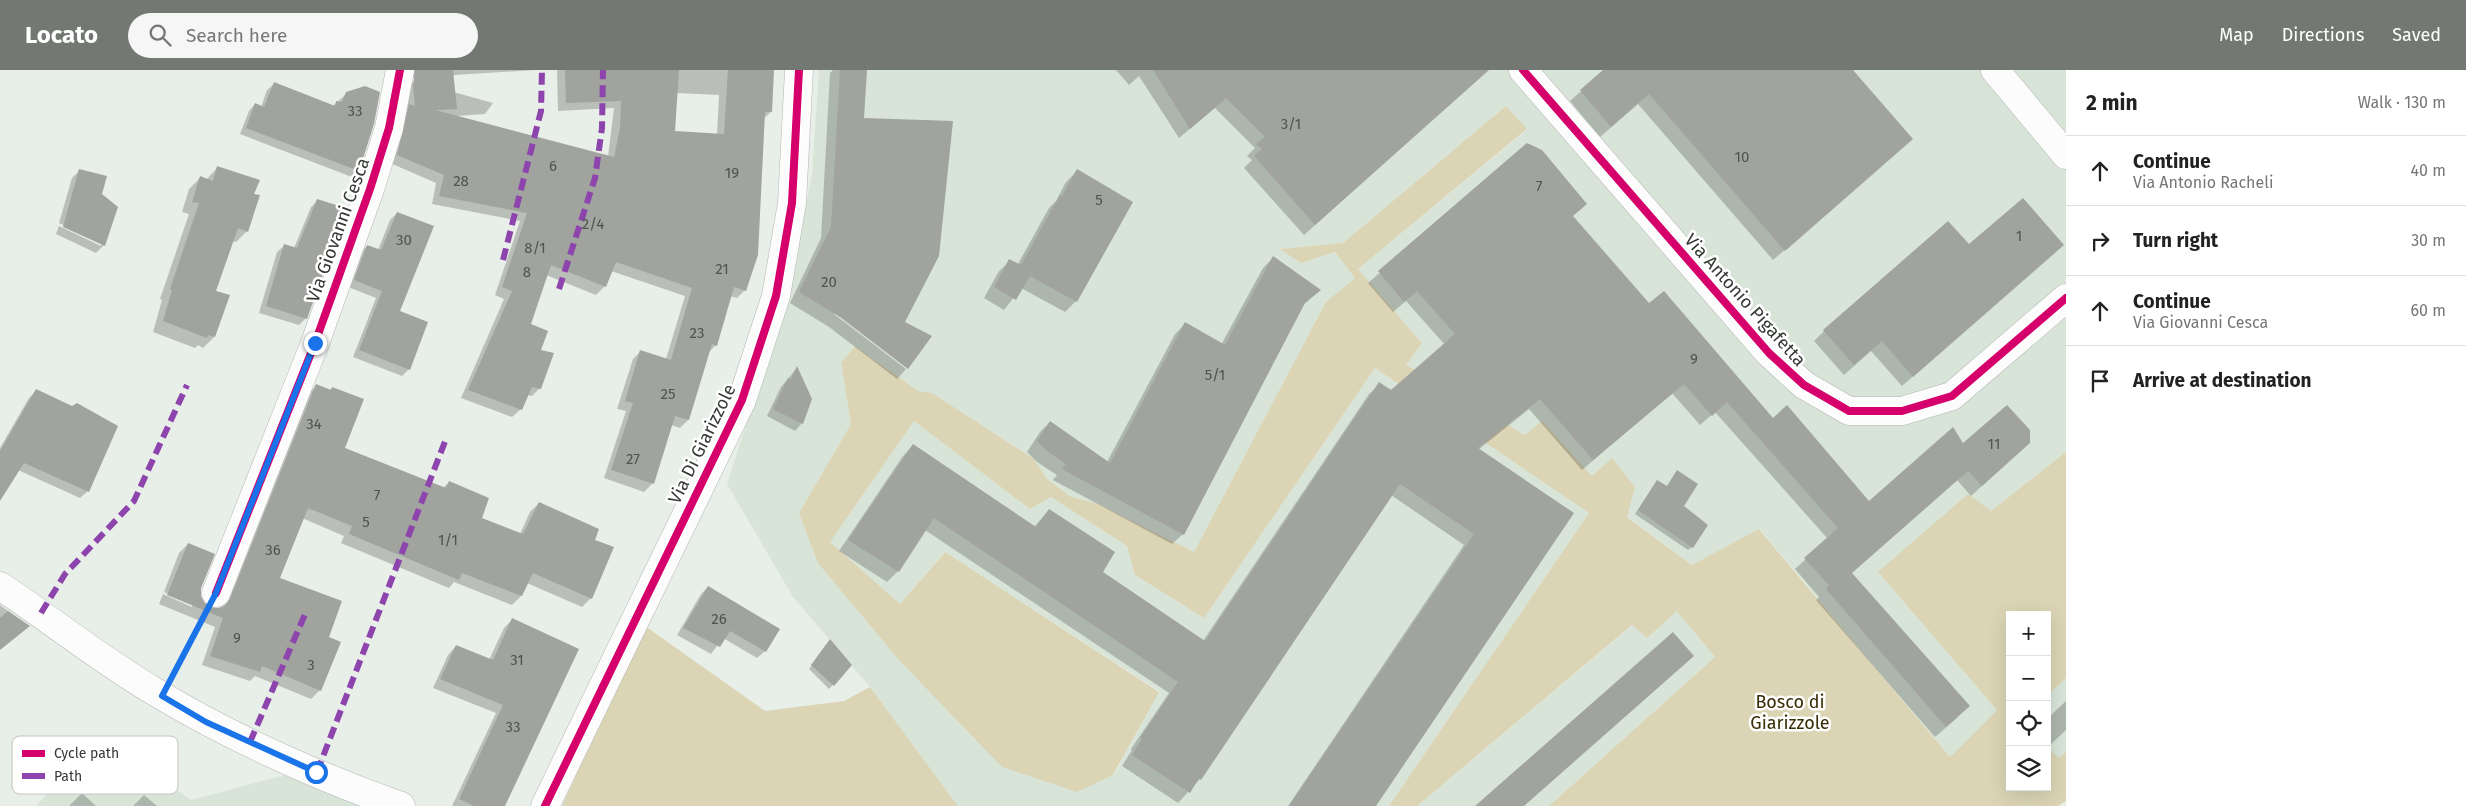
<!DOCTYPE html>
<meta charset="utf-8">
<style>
body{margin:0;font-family:"Fira Sans",sans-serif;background:#f6f6f6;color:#222}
.controls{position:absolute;right:15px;bottom:15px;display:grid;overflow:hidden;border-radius:0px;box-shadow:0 5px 20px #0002}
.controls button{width:45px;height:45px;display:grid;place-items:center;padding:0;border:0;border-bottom:1px solid #e0e0e0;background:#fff;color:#222;font:25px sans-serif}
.stop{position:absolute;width:15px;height:15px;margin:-11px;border:4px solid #1a73e8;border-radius:50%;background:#fff}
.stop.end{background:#1a73e8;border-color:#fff;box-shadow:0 1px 5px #0008}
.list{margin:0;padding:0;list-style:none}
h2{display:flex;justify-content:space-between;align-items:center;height:65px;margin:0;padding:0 20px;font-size:21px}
h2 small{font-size:16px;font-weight:400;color:#767676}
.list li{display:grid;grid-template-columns:32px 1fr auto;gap:15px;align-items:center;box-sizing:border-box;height:70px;padding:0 20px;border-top:1px solid #e0e0e0}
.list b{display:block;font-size:19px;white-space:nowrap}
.list p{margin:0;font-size:16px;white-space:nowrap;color:#767676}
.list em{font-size:16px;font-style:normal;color:#767676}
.icon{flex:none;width:28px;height:28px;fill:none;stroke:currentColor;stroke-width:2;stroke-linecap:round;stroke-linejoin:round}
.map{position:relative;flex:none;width:2066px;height:736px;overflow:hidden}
header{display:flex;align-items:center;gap:30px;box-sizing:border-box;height:70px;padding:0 25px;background:#737872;color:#fff}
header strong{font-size:24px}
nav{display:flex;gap:28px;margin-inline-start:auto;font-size:18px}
.search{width:350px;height:45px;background:#f6f6f6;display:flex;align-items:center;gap:12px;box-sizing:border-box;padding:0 18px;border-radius:28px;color:#767676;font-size:19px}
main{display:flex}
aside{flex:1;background:#fff}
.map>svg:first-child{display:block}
.built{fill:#d8e4d7}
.green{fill:#dbd5b5}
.shadow{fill:#0003;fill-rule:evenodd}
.building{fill:#a0a39e}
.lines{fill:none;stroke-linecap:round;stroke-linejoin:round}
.minor-casing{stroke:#b2b7b2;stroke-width:29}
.secondary-casing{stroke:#b2b7b2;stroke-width:29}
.path{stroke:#cacdca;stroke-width:3;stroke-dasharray:4 4;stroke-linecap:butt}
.minor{stroke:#fcfcfc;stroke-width:28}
.secondary{stroke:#fcfcfc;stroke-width:28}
.quiet{stroke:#8e44ad;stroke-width:6;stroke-dasharray:12 6;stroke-linecap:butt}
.cycleway-casing{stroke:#fff;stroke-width:11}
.cycleway{stroke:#d6006c;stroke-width:8}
.route{stroke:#1a73e8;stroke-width:6}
.labels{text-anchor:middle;stroke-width:5;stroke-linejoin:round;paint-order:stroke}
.number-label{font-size:15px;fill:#4f544e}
.street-label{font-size:18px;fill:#343933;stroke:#fff}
.park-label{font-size:18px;fill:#382d04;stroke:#fff}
.key{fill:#fff;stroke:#c2c4c2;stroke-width:1}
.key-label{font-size:14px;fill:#343933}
</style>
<header>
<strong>Locato</strong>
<div class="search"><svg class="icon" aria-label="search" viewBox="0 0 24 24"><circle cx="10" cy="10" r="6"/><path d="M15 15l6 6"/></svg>Search here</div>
<nav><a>Map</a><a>Directions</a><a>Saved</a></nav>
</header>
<main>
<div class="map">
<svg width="2066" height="736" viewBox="0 0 2066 736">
<rect width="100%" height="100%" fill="#e8eee8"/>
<!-- built -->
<path class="built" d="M819,0H2066V382L1991,441L1878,502L1997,640L1950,687L1760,459L1692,495L1627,446L1635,417L1612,388L1592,406L1542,351L1525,365L1406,295L1422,273L1358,199L1527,60L1506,36L1343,173L1281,179L1301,193L1335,182L1355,208L1326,233L1194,482L1098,434L1071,427L1047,409L1034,389L932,323L918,321L855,276L841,293L851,354L799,443L818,493L1114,705L1159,621L944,482L900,534L830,472L914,351L1030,439L1051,427L1127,476L1135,505L1204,548L1375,298L1589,443L1389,736H958L870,617L793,527L727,414L790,218L812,104Z
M1677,540L1715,587L1549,736H1417L1633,555L1647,568Z
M2066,608V682L2059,688L2047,677V626Z
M101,668L191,730L293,703L371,736H36Z"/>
<!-- green -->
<path class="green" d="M1506,36L1527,59L1358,199L1422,273L1406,295L1525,365L1542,351L1592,406L1612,388L1635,417L1627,447L1692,495L1759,459L1950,687L1997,640L1878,502L1968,424L1991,441L2066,382V608L2047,626V545H2010V717H2047V677L2059,688L2066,682V731L2058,736H1549L1715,587L1677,541L1647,568L1632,555L1417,736H1389L1589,443L1375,298L1204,548L1135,505L1127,476L1051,427L1030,439L914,351L830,472L900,534L945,482L1159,622L1113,705L1077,722L1002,697L900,591L818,493L799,443L851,354L841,293L855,276L918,321L932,323L1034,389L1047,409L1071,427L1098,434L1194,482L1326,232L1355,208L1335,182L1301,193L1280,179L1343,173Z
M645,556L765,641L844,631L870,617L958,736H562Z"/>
<!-- shadow -->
<path class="shadow" d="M405,0H535L407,8Z
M557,0H773L771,42L763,49L745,220L737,228L730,226L716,275L709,282L688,350L680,358L671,355L652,414L644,422L604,408L626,341L617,339L633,289L641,281L666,289L685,226L611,201L604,217L596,225L546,205L529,255L539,281L540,318L532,326L527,325L521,339L512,347L461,328L504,229L495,225L520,151L432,134L436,113L390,93L402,44L407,38L406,19L414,11L493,33L485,44L456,46L608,87L614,38L558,41ZM676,23L719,25L717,65L674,62Z
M833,0H865L862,49L904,252L836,242L834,244L906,299L897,309L829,257L790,233L821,168L830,3Z
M1116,0H1465L1475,12L1304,165L1244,98L1252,90L1247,86L1255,78L1215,38L1179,68L1139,6L1129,15Z
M1605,0H1852L1912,69L1773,190L1638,34L1600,67L1570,31Z
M274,14L333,36L347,23L358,100L352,107L240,64L249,41L255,34L261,37L267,20Z
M1528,74L1572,147L1648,234L1773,350L1869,433L1962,375L2029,373L1971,426L1957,410L1851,503L1958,647L1935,667L1816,530L1819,527L1795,499L1828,469L1715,342L1700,355L1672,323L1582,400L1529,339L1478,380L1572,443L1373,736H1288L1464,475L1391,425L1200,709L1178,733L1122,696L1132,680L1131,679L1169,623L925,460L898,501L887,512L839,481L903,386L913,375L1034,457L1049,440L1101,503L1203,571L1369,324L1380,314L1391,321L1445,275L1406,231L1393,242L1368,213Z
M218,97L253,125L247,161L236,172L232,171L214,222L228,225L214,267L203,278L198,275L195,278L153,262L162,230L160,229L189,144L182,142L189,119L200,108L206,110Z
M80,100L100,125L104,175L96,183L56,164L59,156L101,176V173L59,153L72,108Z
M1077,101L1076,231L1065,242L1021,218L1004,240L984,228L999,201L1010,191L1018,194L1049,138L1056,131L1066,112Z
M318,130L306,248L299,255L259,243L277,182L285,175L294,178L311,137Z
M397,143L398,242L409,299L402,306L353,287L376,228L348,217L360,183L367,176L378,180L390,150Z
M1969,176L2052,185L1902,316L1871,281L1844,305L1814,271L1824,261Z
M1273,188L1309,230L1303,235L1183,464L1172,474L1053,410L1057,405L1037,392L1027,382L1040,362L1050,352L1107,392L1175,264L1185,254L1221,275L1263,198Z
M797,298L802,353L795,361L767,346L781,317Z
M316,316L329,321L332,318L343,378L443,418L449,412L480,449L520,464L530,442L539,433L593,470L591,528L582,537L527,513L521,526L512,535L454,512L449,518L341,473L344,466L302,448L279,508L328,568L320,620L311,629L255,606L250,611L202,595L215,557L159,534L163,524L192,537V534L164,522L179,483L188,474L202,533L209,538H222L307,325Z
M36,321L88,421L80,428L18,400L0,411V378L29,328Z
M1654,415L1682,436L1692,477L1688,480L1635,444Z
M708,517L765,581L757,588L723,568L711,584L677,565L701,524Z
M0,535L28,556L0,577Z
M513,549L504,736H452L496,643L433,618L448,585L456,576L489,590L504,558Z
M827,574L851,595L829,619L809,599Z
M2066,631V660L2050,675L2047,672V649Z
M82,723L96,736H69Z
M144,725L157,736H133Z"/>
<!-- building -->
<path class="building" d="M415,0H453L457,39L435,40L614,87L620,58L621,31L566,33L565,0H679L675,61L724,64L728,0H774L772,42H765L758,185L746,221L734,217L717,276L712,274L689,350L675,346L654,414L611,400L633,333L625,331L640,280L671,290L692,218L616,192L606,217L551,195L531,254L548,261L541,280L554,283L541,319L532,317L522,340L468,320L512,221L502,217L527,143L439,126L444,105L397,85L409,34L415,36L413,17Z
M840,0H867L864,48L953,51L939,186L905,252L932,266L908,299L840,247L799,222L831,157Z
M1153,0H1489L1315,155L1254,86L1262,79L1256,74L1265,67L1226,28L1190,59Z
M1603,0H1853L1913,69L1785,181L1649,24L1611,57L1580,20Z
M274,12L335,36L336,31L342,32L346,22L365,16L380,22L374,54L359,101L246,58L255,33L264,37Z
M1527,73L1542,80L1587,134L1573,146L1649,233L1664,221L1773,348L1787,335L1869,431L1953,357L1963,373L2007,335L2030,360V373L1982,416L1968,401L1852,503L1970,636L1946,657L1826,519L1829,515L1804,488L1838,458L1727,332L1712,346L1684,314L1593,390L1540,329L1478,378L1574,443L1376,736H1289L1474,464L1400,414L1201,710L1199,708L1190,723L1132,685L1142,669L1140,668L1178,612L934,448L899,502L848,470L913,374L1036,457L1049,439L1115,482L1103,502L1205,571L1379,312L1391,320L1455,264L1417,221L1404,232L1378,201Z
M217,96L260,110L254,124L260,125L248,162L238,158L216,221L230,225L215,267L208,265L207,268L163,251L172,220L170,219L199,133L192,132L200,106L213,111Z
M79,99L107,106L102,124L118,137L105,176L63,157Z
M1077,99L1133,132L1077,232L1030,206L1016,230L994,217L1009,189L1021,195L1060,125L1062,126Z
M2023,128L2064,175L1913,307L1882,271L1854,295L1823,260L1948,151L1969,174Z
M317,129L346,138L307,249L266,236L284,174L297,178Z
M397,142L434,156L400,241L428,252L410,300L359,280L382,221L354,210L367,175L381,180Z
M1273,186L1321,220L1305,233L1184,465L1062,399L1066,394L1047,381L1037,371L1050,351L1110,393L1185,252L1225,275Z
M797,296L812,329L803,354L773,339L788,308L791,309Z
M316,314L331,320L332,317L364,329L345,378L446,418L449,411L489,428L482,448L523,464L539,432L599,459L595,470L614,477L592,529L533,503L522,526L462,503L459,510L349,464L352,456L308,438L280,508L342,531L329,567L341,572L321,621L262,596L260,602L210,586L223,548L167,525L188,473L215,484L201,518V526L204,532L210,537L218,538L225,536L230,529Z
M36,319L72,336L77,333L118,356L89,422L24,393L0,431V381Z
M1677,400L1698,414L1684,436L1708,455L1693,478L1638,440L1657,410L1667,416Z
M708,516L780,559L766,582L730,561L720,577L683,558Z
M8,541L30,556L0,580V548Z
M512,548L579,579L505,736H474L459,729L503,635L440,609L456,575L493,590Z
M1673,562L1694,586L1524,736H1475Z
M830,569L852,595L834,616L811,595Z"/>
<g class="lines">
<!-- minor casing -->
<g class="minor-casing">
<path id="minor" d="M1523,0L1769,283L1804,315L1849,341H1902L1952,326L2066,228
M0,516C53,551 102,591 157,623C230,667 321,708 401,736
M216,523L315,273L370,119L389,58L400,0
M545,736L742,330L776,226L792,133L799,0"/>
</g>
<!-- secondary casing -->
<g class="secondary-casing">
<path id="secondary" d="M1995,0L2066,85"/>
</g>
<!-- path -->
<path class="path" d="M175,601L202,549"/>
<!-- minor -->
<use href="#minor" class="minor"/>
<!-- secondary -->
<use href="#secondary" class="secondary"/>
<!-- quiet -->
<path class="quiet" d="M503,190L541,41L542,0
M559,219L595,108L602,58L603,0
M41,543L65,504L134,431L187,315
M250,672L306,542
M317,702L446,369"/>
<!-- cycleway casing -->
<g class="cycleway-casing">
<path id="cycleway" d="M1523,0L1769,283L1804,315L1849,341H1902L1952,326L2066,228
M216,523L315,273L370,119L389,58L400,0
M545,736L742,330L776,226L792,133L799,0"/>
</g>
<!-- cycleway -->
<use href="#cycleway" class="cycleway"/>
</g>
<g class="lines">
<!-- route -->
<path class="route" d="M315,273L216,523L162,626L206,652L316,702"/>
</g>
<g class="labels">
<!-- number labels -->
<g class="number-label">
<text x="355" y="46">33</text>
<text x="1291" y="59">3/1</text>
<text x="1742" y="92">10</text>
<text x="553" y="101">6</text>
<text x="732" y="108">19</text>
<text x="461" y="116">28</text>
<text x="1539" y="121">7</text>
<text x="1099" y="135">5</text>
<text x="593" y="159">2/4</text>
<text x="2019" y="171">1</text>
<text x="404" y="175">30</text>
<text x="535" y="183">8/1</text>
<text x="722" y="204">21</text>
<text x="527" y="207">8</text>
<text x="829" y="217">20</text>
<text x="697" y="268">23</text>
<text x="1694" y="294">9</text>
<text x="1215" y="310">5/1</text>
<text x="668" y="329">25</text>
<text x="314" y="359">34</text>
<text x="1994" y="379">11</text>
<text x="633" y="394">27</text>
<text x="377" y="430">7</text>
<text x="366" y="457">5</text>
<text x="448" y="475">1/1</text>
<text x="273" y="485">36</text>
<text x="719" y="554">26</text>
<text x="237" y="573">9</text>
<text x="517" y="595">31</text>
<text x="311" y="600">3</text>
<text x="513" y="662">33</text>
</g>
<!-- street labels -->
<g class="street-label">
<text transform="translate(338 160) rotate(-70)" y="6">Via Giovanni Cesca</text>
<text transform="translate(1745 230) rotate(48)" y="6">Via Antonio Pigafetta</text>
<text transform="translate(702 374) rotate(-64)" y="6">Via Di Giarizzole</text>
</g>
<!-- park labels -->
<g class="park-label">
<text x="1790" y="638">Bosco di<tspan x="1790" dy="21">Giarizzole</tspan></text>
</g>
</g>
<!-- legend -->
<rect x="12" y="666" width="166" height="58" rx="8" class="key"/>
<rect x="22" y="680" width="23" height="7" fill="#d6006c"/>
<rect x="22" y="703" width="23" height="6" fill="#8e44ad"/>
<g class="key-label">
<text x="54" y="688">Cycle path</text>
<text x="54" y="711">Path</text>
</g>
</svg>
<div class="controls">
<button>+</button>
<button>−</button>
<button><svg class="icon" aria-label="locate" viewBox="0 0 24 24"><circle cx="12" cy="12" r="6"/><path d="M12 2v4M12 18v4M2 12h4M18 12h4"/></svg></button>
<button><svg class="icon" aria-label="layers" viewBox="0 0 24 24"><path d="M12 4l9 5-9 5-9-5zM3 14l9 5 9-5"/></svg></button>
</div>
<div class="stop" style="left:316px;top:702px"></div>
<div class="stop end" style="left:315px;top:273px"></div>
</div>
<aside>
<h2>2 min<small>Walk · 130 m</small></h2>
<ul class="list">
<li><svg class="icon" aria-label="ahead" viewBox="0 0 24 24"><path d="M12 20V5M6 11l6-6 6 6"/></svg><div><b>Continue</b><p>Via Antonio Racheli</p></div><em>40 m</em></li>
<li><svg class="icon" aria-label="right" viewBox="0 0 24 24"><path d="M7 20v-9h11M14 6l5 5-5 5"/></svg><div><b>Turn right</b></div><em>30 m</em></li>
<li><svg class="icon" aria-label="ahead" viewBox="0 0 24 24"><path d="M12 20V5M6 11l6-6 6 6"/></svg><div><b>Continue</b><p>Via Giovanni Cesca</p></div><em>60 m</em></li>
<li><svg class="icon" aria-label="arrive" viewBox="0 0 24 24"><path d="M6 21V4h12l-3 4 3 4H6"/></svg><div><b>Arrive at destination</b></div></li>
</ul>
</aside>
</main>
